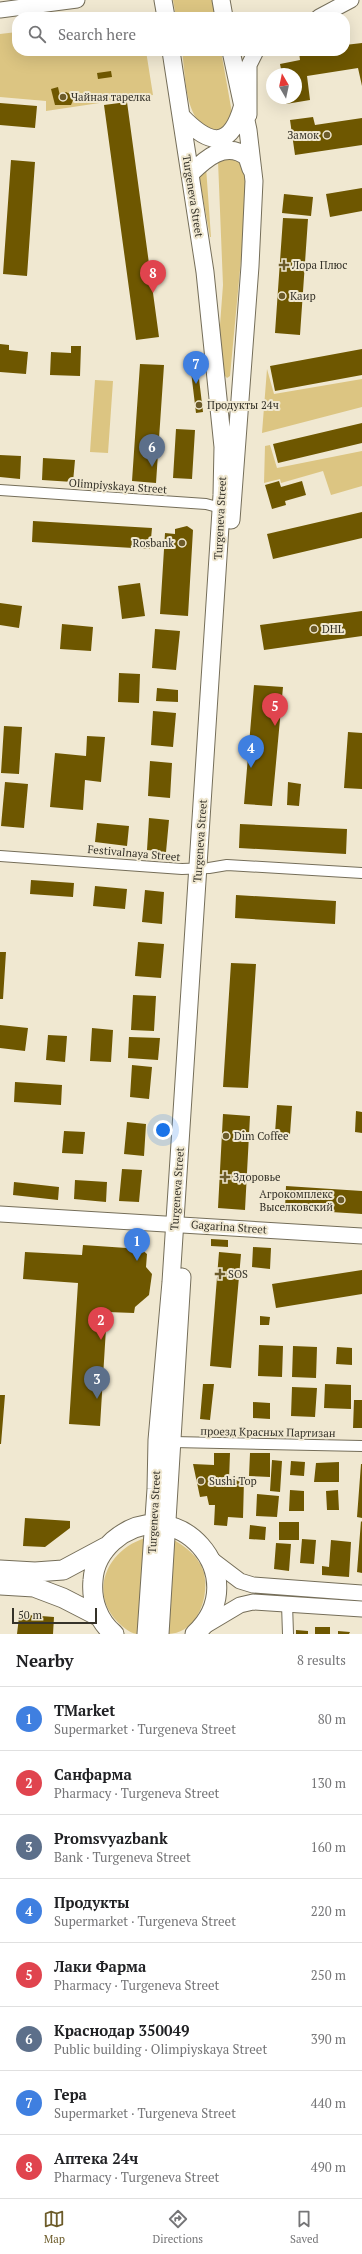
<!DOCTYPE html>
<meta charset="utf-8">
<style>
body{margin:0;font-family:"PT Serif",serif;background:#f2f2f2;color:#202124}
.compass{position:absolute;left:266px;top:68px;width:36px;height:36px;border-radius:50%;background:#fff;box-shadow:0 4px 16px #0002;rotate:351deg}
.scale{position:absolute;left:12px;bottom:10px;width:85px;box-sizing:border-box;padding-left:4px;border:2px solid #353229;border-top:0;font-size:11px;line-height:14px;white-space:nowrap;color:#353229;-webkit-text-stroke:3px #f0e8d1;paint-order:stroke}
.you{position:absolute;left:163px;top:1130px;width:14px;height:14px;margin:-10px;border:3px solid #fff;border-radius:50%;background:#1a73e8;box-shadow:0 0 0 6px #1a73e833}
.badge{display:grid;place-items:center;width:26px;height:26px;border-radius:50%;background:#6c5b29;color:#fff;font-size:13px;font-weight:700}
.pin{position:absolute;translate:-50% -33px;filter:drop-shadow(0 1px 2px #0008)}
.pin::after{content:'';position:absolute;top:21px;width:14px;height:12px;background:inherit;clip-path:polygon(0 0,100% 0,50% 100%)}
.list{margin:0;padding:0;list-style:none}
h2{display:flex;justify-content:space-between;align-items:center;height:52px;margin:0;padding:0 16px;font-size:17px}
h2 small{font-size:13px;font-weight:400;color:#757577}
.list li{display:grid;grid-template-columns:26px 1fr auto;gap:12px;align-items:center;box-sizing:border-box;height:64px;padding:0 16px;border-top:1px solid #e0e0e0}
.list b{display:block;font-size:15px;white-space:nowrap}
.list p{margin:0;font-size:13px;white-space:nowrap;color:#757577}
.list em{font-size:13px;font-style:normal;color:#757577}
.icon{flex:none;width:22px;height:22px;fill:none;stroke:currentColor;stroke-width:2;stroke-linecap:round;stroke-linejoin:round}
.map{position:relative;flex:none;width:362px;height:1634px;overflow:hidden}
.search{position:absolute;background:#fff;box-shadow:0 4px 16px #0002;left:12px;right:12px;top:12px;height:44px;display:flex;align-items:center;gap:10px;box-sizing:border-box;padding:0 14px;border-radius:16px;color:#757577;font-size:15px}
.sheet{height:564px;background:#fff}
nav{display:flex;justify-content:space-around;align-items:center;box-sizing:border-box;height:56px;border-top:1px solid #e0e0e0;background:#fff;font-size:11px;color:#757577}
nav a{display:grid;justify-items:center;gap:2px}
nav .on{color:#6c5b29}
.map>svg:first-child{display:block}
.green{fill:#dcc582}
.building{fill:#6e5700}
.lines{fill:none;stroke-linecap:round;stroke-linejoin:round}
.street-casing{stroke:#756e59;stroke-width:12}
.secondary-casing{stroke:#756e59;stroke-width:17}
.primary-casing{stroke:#756e59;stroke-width:19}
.highway-casing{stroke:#756e59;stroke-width:21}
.street{stroke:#fff;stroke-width:10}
.secondary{stroke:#fff;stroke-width:15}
.primary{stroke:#fff;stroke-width:17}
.highway{stroke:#fff;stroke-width:19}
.poi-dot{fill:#6c5b29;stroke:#f0e8d1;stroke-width:1.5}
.labels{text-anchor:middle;stroke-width:4;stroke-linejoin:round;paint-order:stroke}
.poi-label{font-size:11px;fill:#353229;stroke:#f0e8d1;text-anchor:start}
.street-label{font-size:11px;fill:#353229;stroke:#f0e8d1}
</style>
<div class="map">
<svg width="362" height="1634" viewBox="0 0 362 1634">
<rect width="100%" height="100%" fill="#f0e8d1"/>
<!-- green -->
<path class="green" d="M173,0H212L215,17H176Z
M17,32V51H146L153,95L46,111V101L0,97V34Z
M182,51H221L232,113V121L221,129C184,134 186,76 182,51Z
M230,153L246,167L243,238L230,376L227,378L223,374L219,338L223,285L218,161Z
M206,167L211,237H210L200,181V174Z
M267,369L274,394L362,379V407L262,433Z
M95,380L113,381L108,453L90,452Z
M270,445L277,468L362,451V486L331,495L323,471L281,483L280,479L264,483L265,446Z
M145,1538L138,1634C132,1634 127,1630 122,1626C87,1596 105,1551 145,1538Z
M174,1540C186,1547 198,1556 203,1570C211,1594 198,1634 168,1634Z"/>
<!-- building -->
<path class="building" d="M362,43V86L358,68L307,76L310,100L286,104V98H296V74H282L280,64L300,60L299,52L345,51V45Z
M111,71L112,77L98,79L97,73Z
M58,87L60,96L66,92L72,95L74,98L71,105H55L51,89Z
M127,102L159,337L136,340L104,105Z
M0,103L37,106L35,128L0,125Z
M313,117L315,125L362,118V145L295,155L290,120Z
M11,160L35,162L27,276L3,274Z
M362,188V211L330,217L326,194Z
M284,194L313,197L311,216L282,213Z
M283,218L308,219L300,335L275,333Z
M0,344L9,345V350L28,352L26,374L0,372Z
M71,346H81L80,376L50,375L51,352L71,353Z
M362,349V375L275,391L270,366Z
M197,362L203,412L196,413L190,363Z
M140,364L164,365L156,483L132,481Z
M362,423V443L278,463L273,444Z
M176,429L195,430L192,479L173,478Z
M0,455L21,456L20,479L0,477Z
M43,458L75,460L73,482L42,480Z
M279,481L281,487L302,481L306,495L285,501L286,505L272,509L265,485Z
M362,512V538L273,559L267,534Z
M33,521L152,528L150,549L32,542Z
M187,526L193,530L188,616L160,614L165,533L175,534V529Z
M140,583L145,616L122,619L118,586Z
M0,603L22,606L19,628L0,625Z
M362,611V636L264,650L260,625Z
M62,624L93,627L91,651L60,649Z
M155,629L180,631L176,670L152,668Z
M119,673L140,674L139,703L118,702Z
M254,685L283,687L272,806L244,804Z
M157,688L178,690V702L156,701Z
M153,711L176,713L173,747L151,745Z
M4,726L22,727L19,774L1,773Z
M348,732L362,733V789L344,788Z
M87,736L105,737L101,782L85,780L83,810L50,807L55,753L86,756Z
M150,761L172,763L170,798L148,796Z
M5,782L28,784L24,828L1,826Z
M288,782L301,784L299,806L287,805Z
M149,818L169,820L166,852L147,850Z
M97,823L129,826L127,846L95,842Z
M240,824L347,829L346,854L239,848Z
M31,880L74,883L73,897L30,894Z
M95,886L127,889L125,909L93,906Z
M145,890L164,892L162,924L142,922Z
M236,895L336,901L335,924L235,918Z
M138,942L164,944L161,978L135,976Z
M0,952H6L3,999H0Z
M231,963L256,964L248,1088L223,1087Z
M133,995L156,996L154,1031L131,1030Z
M0,1025L28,1028L25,1051L0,1048Z
M92,1028L113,1030L111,1062L90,1061Z
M48,1035L67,1036L65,1062L46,1060Z
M129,1037L160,1038L158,1060L128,1058Z
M132,1065L152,1067L149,1099L130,1097Z
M15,1082L62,1085L61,1105L14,1102Z
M277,1105L292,1106L290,1134L275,1133Z
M356,1111L362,1112V1133L355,1132Z
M223,1114L250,1116L245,1210L218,1208Z
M127,1122L146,1124L144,1156L124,1154Z
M64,1131L85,1132L83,1154L62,1153Z
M122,1169L142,1170L139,1202L119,1201Z
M75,1180L107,1182L106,1202L74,1199Z
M14,1182L59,1187L58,1200L13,1195Z
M286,1186L362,1191V1214L285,1209Z
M211,1239L228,1240V1247L211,1246Z
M83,1245L141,1249L147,1254L146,1267L152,1274L149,1295L135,1307L134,1313L107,1312L100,1426L69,1424L78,1283L23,1279L25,1252L82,1255Z
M253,1247L271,1248L270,1269L252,1267Z
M219,1252L241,1254L231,1368L210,1366Z
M362,1270V1294L276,1308L272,1284Z
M260,1316L270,1317L269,1325H260Z
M259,1345L283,1346L282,1377L258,1376Z
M293,1346L317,1347L316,1378L292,1377Z
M337,1347L352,1348V1365L336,1364Z
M203,1384H214L210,1420L200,1419Z
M325,1384L351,1385V1409L324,1408Z
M292,1387L317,1388L315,1417L291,1416Z
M0,1395H5L1,1444H0Z
M354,1400H362V1428H353Z
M253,1402L270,1403V1419L253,1418Z
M214,1453H230L229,1480H244L243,1518L228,1517L227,1526L214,1525L215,1505H228H209L207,1496L200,1497L193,1464L214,1465Z
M250,1453H270V1477L249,1476Z
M272,1460L282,1461L280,1492L270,1491Z
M291,1461L305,1462L304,1476L290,1475Z
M339,1462V1482H314L316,1463Z
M361,1464H362V1518L357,1517Z
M290,1490L304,1491V1511H289Z
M338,1490L339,1510H327L326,1491Z
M257,1494L279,1496L277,1517L256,1516Z
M25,1518L70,1521V1528L45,1547L23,1546Z
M361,1521L362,1522V1573L357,1572Z
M279,1522H299V1540H279Z
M250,1525L266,1527L265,1540L249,1539Z
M302,1539L316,1540L314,1564L300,1563Z
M331,1540L351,1542L349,1577L322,1575V1566L329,1567Z
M276,1543L291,1544L289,1571L274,1569Z
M28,1615L54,1617L53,1634H17L19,1617L28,1618Z
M315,1627H330V1634H315Z
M296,1630L308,1631V1634H296Z
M338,1631L350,1632L349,1634H338Z"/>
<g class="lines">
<!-- street casing -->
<g class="street-casing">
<path id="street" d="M0,490L206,504L225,509
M0,856L182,869L209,868L227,865L362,873
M173,1442L362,1446
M287,1604L288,1634"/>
</g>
<!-- secondary casing -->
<g class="secondary-casing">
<path id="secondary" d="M0,10L77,0
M319,17L351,0
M249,115V65L256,51
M0,1214L362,1236
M211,1559L240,1581L253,1585L362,1593
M203,1627L240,1605L253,1602L362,1609"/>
</g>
<!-- primary casing -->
<g class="primary-casing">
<path id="primary" d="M163,0L166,17
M221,0L224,17
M231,51L248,130L254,181L250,266L231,520
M181,116C207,143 229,152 242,108
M190,174C205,159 226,140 247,157L251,169
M146,1634L156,1489L157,1440L171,1282L222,495L223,447L205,272L171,51
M160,1634L182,1277"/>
</g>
<!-- highway casing -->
<g class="highway-casing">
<path id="highway" d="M0,1570L35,1572L63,1570L106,1547
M0,1585L34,1587L63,1598L100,1617
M114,1634C98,1621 91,1600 93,1580C94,1564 102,1551 113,1541C176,1487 256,1577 195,1634"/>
</g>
<!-- street -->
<use href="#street" class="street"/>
<!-- secondary -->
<use href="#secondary" class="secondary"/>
<!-- primary -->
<use href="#primary" class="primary"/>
<!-- highway -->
<use href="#highway" class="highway"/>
</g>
<!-- markers -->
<g class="poi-dot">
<circle cx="63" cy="97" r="4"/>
<circle cx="327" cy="135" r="4"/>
<path d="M282 259h4v4h4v4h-4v4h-4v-4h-4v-4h4z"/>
<circle cx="282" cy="296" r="4"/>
<circle cx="199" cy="405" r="4"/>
<circle cx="182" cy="543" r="4"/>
<circle cx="314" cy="629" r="4"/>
<circle cx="226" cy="1136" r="4"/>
<path d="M223 1171h4v4h4v4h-4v4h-4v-4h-4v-4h4z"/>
<circle cx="341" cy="1200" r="4"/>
<path d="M218 1268h4v4h4v4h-4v4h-4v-4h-4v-4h4z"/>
<circle cx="201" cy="1481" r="4"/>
</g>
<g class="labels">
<!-- poi labels -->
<g class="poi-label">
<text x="71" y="101">Чайная тарелка</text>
<text x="319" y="139" text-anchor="end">Замок</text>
<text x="292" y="269">Лора Плюс</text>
<text x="290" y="300">Каир</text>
<text x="207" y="409">Продукты 24ч</text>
<text x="174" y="547" text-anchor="end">Rosbank</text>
<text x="322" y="633">DHL</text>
<text x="234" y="1140">Dim Coffee</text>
<text x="233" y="1181">Здоровье</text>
<text x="333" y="1198" text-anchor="end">Агрокомплекс<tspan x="333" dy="13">Выселковский</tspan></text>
<text x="228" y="1278">SOS</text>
<text x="209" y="1485">Sushi Top</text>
</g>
<!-- street labels -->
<g class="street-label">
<text transform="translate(193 196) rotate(81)" y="4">Turgeneva Street</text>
<text transform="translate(118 486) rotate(4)" y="4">Olimpiyskaya Street</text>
<text transform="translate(220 518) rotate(-87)" y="4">Turgeneva Street</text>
<text transform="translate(200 841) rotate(-86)" y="4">Turgeneva Street</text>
<text transform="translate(134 853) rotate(5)" y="4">Festivalnaya Street</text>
<text transform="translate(177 1189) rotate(-86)" y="4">Turgeneva Street</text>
<text transform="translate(229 1227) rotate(4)" y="4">Gagarina Street</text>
<text transform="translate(268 1432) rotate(1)" y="4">проезд Красных Партизан</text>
<text transform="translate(154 1512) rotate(-87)" y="4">Turgeneva Street</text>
</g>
</g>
</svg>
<svg class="compass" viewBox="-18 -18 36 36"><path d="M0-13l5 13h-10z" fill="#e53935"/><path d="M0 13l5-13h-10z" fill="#757577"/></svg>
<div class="scale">50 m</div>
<div class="you"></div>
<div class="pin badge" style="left:137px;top:1261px;background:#3f7fe0">1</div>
<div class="pin badge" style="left:101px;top:1340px;background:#e0444e">2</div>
<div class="pin badge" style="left:97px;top:1399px;background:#5c6f8a">3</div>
<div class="pin badge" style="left:251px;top:768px;background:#3f7fe0">4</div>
<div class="pin badge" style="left:275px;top:726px;background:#e0444e">5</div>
<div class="pin badge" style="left:152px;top:467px;background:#5c6f8a">6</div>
<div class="pin badge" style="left:196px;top:384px;background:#3f7fe0">7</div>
<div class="pin badge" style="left:153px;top:293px;background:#e0444e">8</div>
<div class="search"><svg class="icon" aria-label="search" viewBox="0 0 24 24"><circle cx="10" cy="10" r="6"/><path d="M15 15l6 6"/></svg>Search here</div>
</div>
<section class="sheet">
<h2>Nearby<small>8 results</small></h2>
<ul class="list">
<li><span class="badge" style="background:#3f7fe0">1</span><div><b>TMarket</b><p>Supermarket · Turgeneva Street</p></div><em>80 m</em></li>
<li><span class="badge" style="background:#e0444e">2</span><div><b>Санфарма</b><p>Pharmacy · Turgeneva Street</p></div><em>130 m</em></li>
<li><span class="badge" style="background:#5c6f8a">3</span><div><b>Promsvyazbank</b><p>Bank · Turgeneva Street</p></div><em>160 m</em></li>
<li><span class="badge" style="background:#3f7fe0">4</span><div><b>Продукты</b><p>Supermarket · Turgeneva Street</p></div><em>220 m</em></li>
<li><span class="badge" style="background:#e0444e">5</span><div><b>Лаки Фарма</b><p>Pharmacy · Turgeneva Street</p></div><em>250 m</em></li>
<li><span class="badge" style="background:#5c6f8a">6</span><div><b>Краснодар 350049</b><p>Public building · Olimpiyskaya Street</p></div><em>390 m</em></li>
<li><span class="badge" style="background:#3f7fe0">7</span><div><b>Гера</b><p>Supermarket · Turgeneva Street</p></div><em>440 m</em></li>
<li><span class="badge" style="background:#e0444e">8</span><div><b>Аптека 24ч</b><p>Pharmacy · Turgeneva Street</p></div><em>490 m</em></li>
</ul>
</section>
<nav>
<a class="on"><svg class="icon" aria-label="map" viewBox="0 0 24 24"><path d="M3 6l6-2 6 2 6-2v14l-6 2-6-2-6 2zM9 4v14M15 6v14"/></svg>Map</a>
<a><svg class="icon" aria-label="directions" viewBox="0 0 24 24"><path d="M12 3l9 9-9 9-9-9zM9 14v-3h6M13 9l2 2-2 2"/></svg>Directions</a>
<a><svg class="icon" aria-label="saved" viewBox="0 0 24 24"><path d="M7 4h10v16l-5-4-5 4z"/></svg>Saved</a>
</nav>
